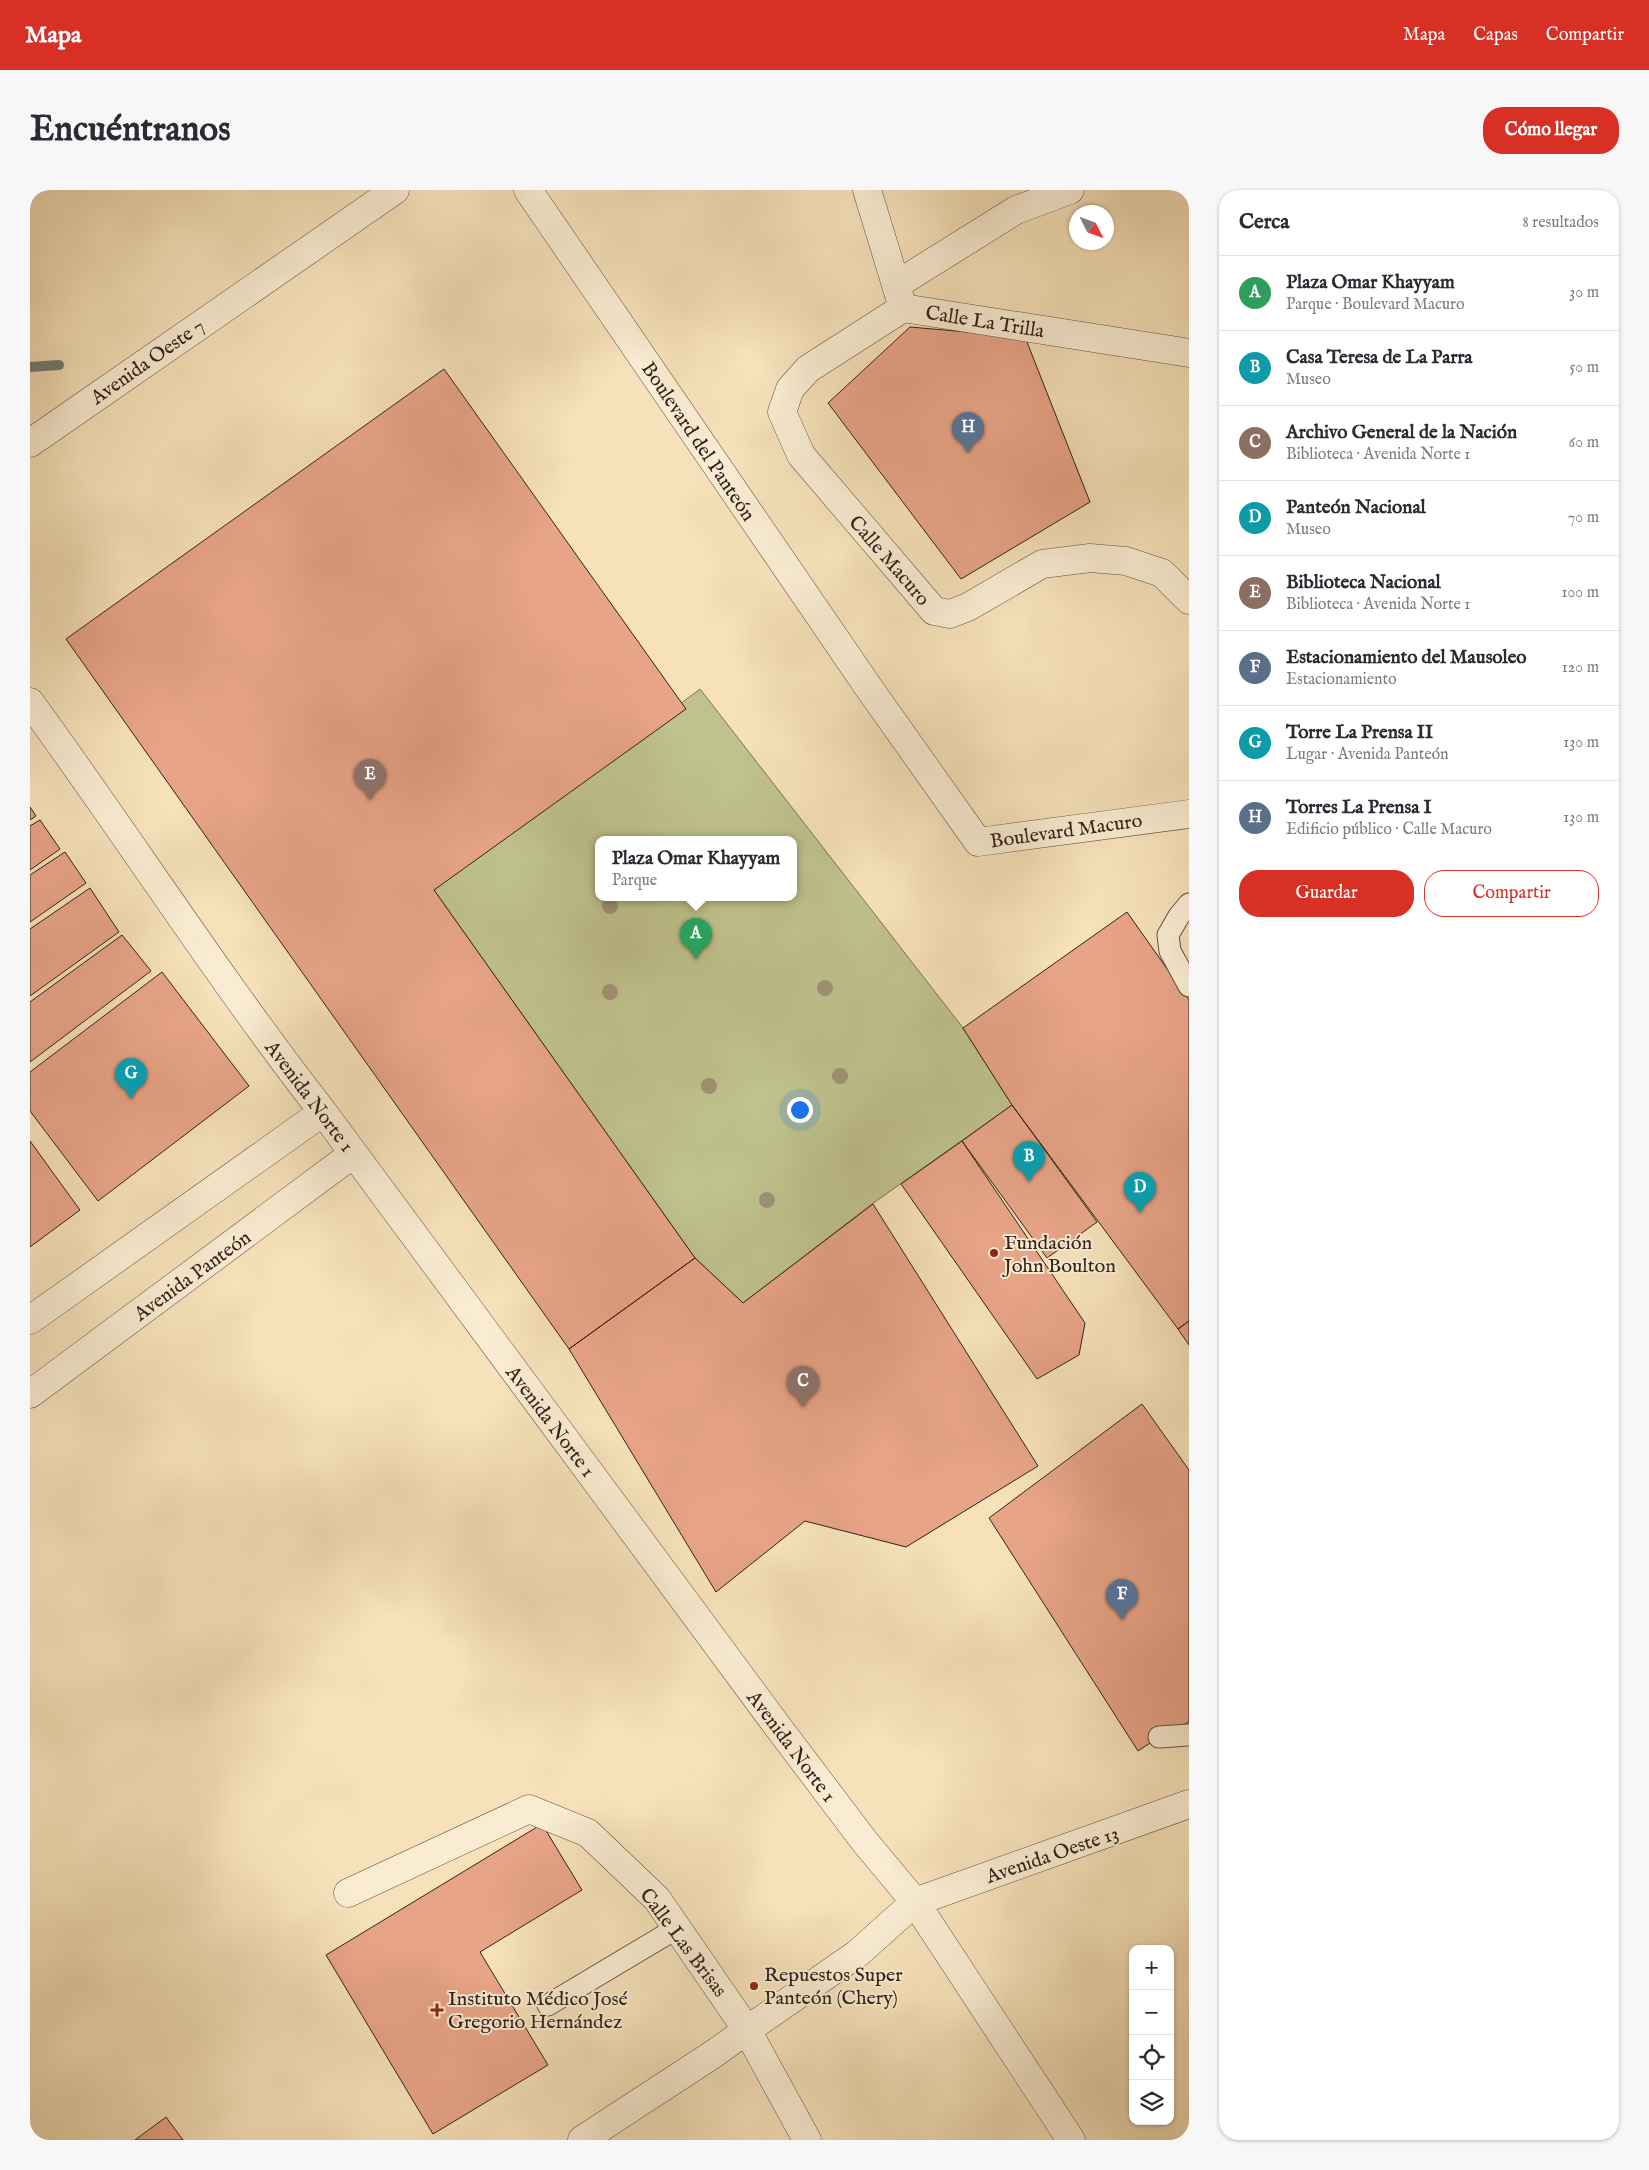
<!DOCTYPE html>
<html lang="es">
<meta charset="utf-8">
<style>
body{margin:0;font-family:"IM FELL English",serif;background:#f7f7f7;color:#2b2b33}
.controls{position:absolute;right:15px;bottom:15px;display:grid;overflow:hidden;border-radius:10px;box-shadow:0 1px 4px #0004}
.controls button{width:45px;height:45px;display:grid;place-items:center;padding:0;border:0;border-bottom:1px solid #e1e1e2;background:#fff;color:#2b2b33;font:25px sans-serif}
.compass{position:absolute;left:1039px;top:15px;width:45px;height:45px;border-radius:50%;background:#fff;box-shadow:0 1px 4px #0004;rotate:132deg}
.you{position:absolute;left:769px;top:919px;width:18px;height:18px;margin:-12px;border:4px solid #fff;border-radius:50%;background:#1a73e8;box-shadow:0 0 0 8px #1a73e833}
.badge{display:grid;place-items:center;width:32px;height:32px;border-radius:50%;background:#d93025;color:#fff;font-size:16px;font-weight:700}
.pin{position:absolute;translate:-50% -41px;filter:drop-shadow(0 1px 2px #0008)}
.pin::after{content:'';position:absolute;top:26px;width:18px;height:15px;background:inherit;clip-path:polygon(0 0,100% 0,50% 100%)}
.popup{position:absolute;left:565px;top:646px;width:202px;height:65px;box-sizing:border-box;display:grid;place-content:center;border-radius:10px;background:#fff;filter:drop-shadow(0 1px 4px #0005);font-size:16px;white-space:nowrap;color:#7c7c81}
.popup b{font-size:19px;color:#2b2b33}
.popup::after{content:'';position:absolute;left:50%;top:100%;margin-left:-10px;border:10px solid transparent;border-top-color:#fff}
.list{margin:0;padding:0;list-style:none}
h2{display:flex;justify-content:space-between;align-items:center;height:65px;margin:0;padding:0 20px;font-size:21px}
h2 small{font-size:16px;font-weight:400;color:#7c7c81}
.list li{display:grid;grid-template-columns:32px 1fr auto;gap:15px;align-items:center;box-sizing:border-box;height:75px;padding:0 20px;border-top:1px solid #e1e1e2}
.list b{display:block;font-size:19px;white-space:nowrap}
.list p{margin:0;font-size:16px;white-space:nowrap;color:#7c7c81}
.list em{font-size:16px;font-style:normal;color:#7c7c81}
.actions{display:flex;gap:10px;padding:15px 20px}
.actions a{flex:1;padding:11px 0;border:1px solid #d93025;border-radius:20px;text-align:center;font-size:18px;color:#d93025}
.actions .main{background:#d93025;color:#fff}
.icon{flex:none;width:28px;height:28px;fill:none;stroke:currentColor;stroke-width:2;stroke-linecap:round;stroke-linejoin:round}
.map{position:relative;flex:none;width:1159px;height:1950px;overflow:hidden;border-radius:20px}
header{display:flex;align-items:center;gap:30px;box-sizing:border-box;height:70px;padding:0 25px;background:#d93025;color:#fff}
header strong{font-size:24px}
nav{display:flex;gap:28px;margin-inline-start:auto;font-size:18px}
.intro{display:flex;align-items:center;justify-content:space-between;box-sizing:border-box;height:120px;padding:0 30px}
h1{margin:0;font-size:35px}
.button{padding:12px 22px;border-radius:20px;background:#d93025;color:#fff;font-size:18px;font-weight:700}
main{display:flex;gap:30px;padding:0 30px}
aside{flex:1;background:#fff;border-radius:20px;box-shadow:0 1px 4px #0004}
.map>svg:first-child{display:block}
.green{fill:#bfc28d;stroke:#787254;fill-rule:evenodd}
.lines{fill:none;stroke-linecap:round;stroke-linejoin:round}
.stream{stroke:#737e79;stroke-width:10}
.building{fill:#e8a487;stroke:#32211b}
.service-casing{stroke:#635143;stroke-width:23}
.pedestrian-casing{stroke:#635143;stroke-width:29}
.minor-casing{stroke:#635143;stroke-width:29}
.service{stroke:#f9ecd2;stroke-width:21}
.pedestrian{stroke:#f9ecd2;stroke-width:28}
.minor{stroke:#f9ecd2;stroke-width:28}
.tree{fill:#a19275}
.poi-dot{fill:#8f2418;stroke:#f9ecd2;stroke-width:2}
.labels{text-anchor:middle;stroke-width:4;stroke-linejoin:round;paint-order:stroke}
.street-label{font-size:20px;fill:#32211b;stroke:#f9ecd2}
.poi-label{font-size:20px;fill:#32211b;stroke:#f9ecd2;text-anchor:start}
</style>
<header>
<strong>Mapa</strong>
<nav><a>Mapa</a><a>Capas</a><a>Compartir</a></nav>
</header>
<div class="intro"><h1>Encuéntranos</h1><a class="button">Cómo llegar</a></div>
<main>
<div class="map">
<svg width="1159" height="1950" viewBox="0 0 1159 1950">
<rect width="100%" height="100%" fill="#f6e1ba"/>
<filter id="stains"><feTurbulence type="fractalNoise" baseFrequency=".004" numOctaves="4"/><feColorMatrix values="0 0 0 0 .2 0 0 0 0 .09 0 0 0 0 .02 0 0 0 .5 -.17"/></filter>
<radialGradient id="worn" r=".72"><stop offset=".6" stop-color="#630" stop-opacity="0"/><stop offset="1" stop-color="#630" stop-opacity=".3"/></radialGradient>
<!-- green -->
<path class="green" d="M670,499L933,838L982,915L842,1014L713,1113L665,1068L404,700ZM568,650H764V708H568Z"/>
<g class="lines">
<!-- stream -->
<path class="stream" d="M0,177L29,175"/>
</g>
<!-- building -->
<path class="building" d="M880,137L995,147L1060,312L931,389L798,213Z
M414,179L656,519L404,700L665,1068L539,1159L36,449Z
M0,617L6,626L0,630Z
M10,630L30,659L0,680V636Z
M35,662L56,693L0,732V685Z
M60,698L89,742L0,806V739Z
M1097,722L1159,810V1131L1148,1139L982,915L933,838Z
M92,745L121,781L0,872V812Z
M132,782L219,896L68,1011L0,921V882Z
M982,915L1067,1032L1017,1068L932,951Z
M0,951L50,1020L0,1057Z
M932,951L1055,1133L1049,1165L1007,1189L871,994Z
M843,1014L1008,1276L876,1357L775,1331L686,1402L539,1159L665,1068L713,1113Z
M1159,1131V1155L1148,1139Z
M1112,1214L1159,1280V1532L1129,1547L1108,1561L959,1328Z
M512,1634L552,1700L450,1762L518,1875L403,1944L296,1765Z
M136,1927L153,1950H105Z"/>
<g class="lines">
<!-- service casing -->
<g class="service-casing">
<path id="service" d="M1159,714L1149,726L1138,745L1140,761L1159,796
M1129,1547L1159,1545
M518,1815L647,1738"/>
</g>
<!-- pedestrian casing -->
<g class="pedestrian-casing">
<path id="pedestrian" d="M498,0L841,501L948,652L1159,624"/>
</g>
<!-- minor casing -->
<g class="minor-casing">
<path id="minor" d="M837,0L873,118L1159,163
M866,95L986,20L1040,0
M873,118L778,179L760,199L752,222L771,265L904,421L920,424L938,417L1012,374L1060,368L1096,371L1132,383L1159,410
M0,253L365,0
M0,512C99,648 190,790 293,922L748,1537L835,1652L885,1712L1041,1950
M0,1130L293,922
M0,1204L323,964
M318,1703L499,1619L558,1643L627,1709L717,1840L827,1764L885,1712L1159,1614
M552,1950L685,1863L717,1840L777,1950"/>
</g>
<!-- service -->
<use href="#service" class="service"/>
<!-- pedestrian -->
<use href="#pedestrian" class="pedestrian"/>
<!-- minor -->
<use href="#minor" class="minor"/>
</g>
<!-- trees -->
<g class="tree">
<circle cx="580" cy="716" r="8"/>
<circle cx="795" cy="798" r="8"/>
<circle cx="580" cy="802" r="8"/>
<circle cx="810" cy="886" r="8"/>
<circle cx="679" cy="896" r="8"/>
<circle cx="737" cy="1010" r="8"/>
</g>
<!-- markers -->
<g class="poi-dot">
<circle cx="964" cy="1063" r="5"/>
<circle cx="724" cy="1796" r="5"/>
<path d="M404.5 1812.5h5v5h5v5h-5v5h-5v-5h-5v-5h5z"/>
</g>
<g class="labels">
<!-- street labels -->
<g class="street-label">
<text transform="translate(955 131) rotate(9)" y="7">Calle La Trilla</text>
<text transform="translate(117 171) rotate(-35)" y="7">Avenida Oeste 7</text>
<text transform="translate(669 251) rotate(56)" y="7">Boulevard del Panteón</text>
<text transform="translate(860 370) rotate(49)" y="7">Calle Macuro</text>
<text transform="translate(1036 640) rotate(-8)" y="7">Boulevard Macuro</text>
<text transform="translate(280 906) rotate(53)" y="7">Avenida Norte 1</text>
<text transform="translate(162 1085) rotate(-36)" y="7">Avenida Panteón</text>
<text transform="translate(521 1231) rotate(53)" y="7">Avenida Norte 1</text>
<text transform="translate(762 1556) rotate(53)" y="7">Avenida Norte 1</text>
<text transform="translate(1022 1664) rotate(-19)" y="7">Avenida Oeste 13</text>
<text transform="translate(654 1752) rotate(53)" y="7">Calle Las Brisas</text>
</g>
<!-- poi labels -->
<g class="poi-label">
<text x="974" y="1059">Fundación<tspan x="974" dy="23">John Boulton</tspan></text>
<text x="734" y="1791">Repuestos Super<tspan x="734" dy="23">Panteón (Chery)</tspan></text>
<text x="418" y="1815">Instituto Médico José<tspan x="418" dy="23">Gregorio Hernández</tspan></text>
</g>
</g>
<rect width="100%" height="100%" filter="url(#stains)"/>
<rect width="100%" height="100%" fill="url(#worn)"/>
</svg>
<div class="controls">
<button>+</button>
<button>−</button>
<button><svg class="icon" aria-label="locate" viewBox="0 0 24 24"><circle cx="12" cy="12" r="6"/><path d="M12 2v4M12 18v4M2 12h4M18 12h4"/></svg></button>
<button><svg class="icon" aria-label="layers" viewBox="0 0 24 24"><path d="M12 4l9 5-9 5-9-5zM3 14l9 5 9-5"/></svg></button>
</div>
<svg class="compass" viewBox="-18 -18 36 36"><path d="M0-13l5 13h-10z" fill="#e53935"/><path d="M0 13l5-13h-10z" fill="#7c7c81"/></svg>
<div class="you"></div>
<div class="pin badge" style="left:666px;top:769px;background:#2e9e5b">A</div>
<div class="popup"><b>Plaza Omar Khayyam</b>Parque</div>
<div class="pin badge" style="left:999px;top:992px;background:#0f9aa8">B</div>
<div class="pin badge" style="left:773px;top:1217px;background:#8d6e63">C</div>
<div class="pin badge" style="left:1110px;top:1023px;background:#0f9aa8">D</div>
<div class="pin badge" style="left:340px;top:610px;background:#8d6e63">E</div>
<div class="pin badge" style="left:1092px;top:1430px;background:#5c6f8a">F</div>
<div class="pin badge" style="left:101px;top:909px;background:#0f9aa8">G</div>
<div class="pin badge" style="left:938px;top:263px;background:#5c6f8a">H</div>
</div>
<aside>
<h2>Cerca<small>8 resultados</small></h2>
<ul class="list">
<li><span class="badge" style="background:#2e9e5b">A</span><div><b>Plaza Omar Khayyam</b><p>Parque · Boulevard Macuro</p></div><em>30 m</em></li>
<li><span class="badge" style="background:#0f9aa8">B</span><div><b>Casa Teresa de La Parra</b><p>Museo</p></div><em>50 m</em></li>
<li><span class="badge" style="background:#8d6e63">C</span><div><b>Archivo General de la Nación</b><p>Biblioteca · Avenida Norte 1</p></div><em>60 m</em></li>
<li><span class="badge" style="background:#0f9aa8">D</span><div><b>Panteón Nacional</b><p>Museo</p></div><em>70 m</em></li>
<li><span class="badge" style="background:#8d6e63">E</span><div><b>Biblioteca Nacional</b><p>Biblioteca · Avenida Norte 1</p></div><em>100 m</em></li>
<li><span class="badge" style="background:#5c6f8a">F</span><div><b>Estacionamiento del Mausoleo</b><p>Estacionamiento</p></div><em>120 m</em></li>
<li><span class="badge" style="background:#0f9aa8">G</span><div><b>Torre La Prensa II</b><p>Lugar · Avenida Panteón</p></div><em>130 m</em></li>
<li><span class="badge" style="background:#5c6f8a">H</span><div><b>Torres La Prensa I</b><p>Edificio público · Calle Macuro</p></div><em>130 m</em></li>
</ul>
<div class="actions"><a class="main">Guardar</a><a>Compartir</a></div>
</aside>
</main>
